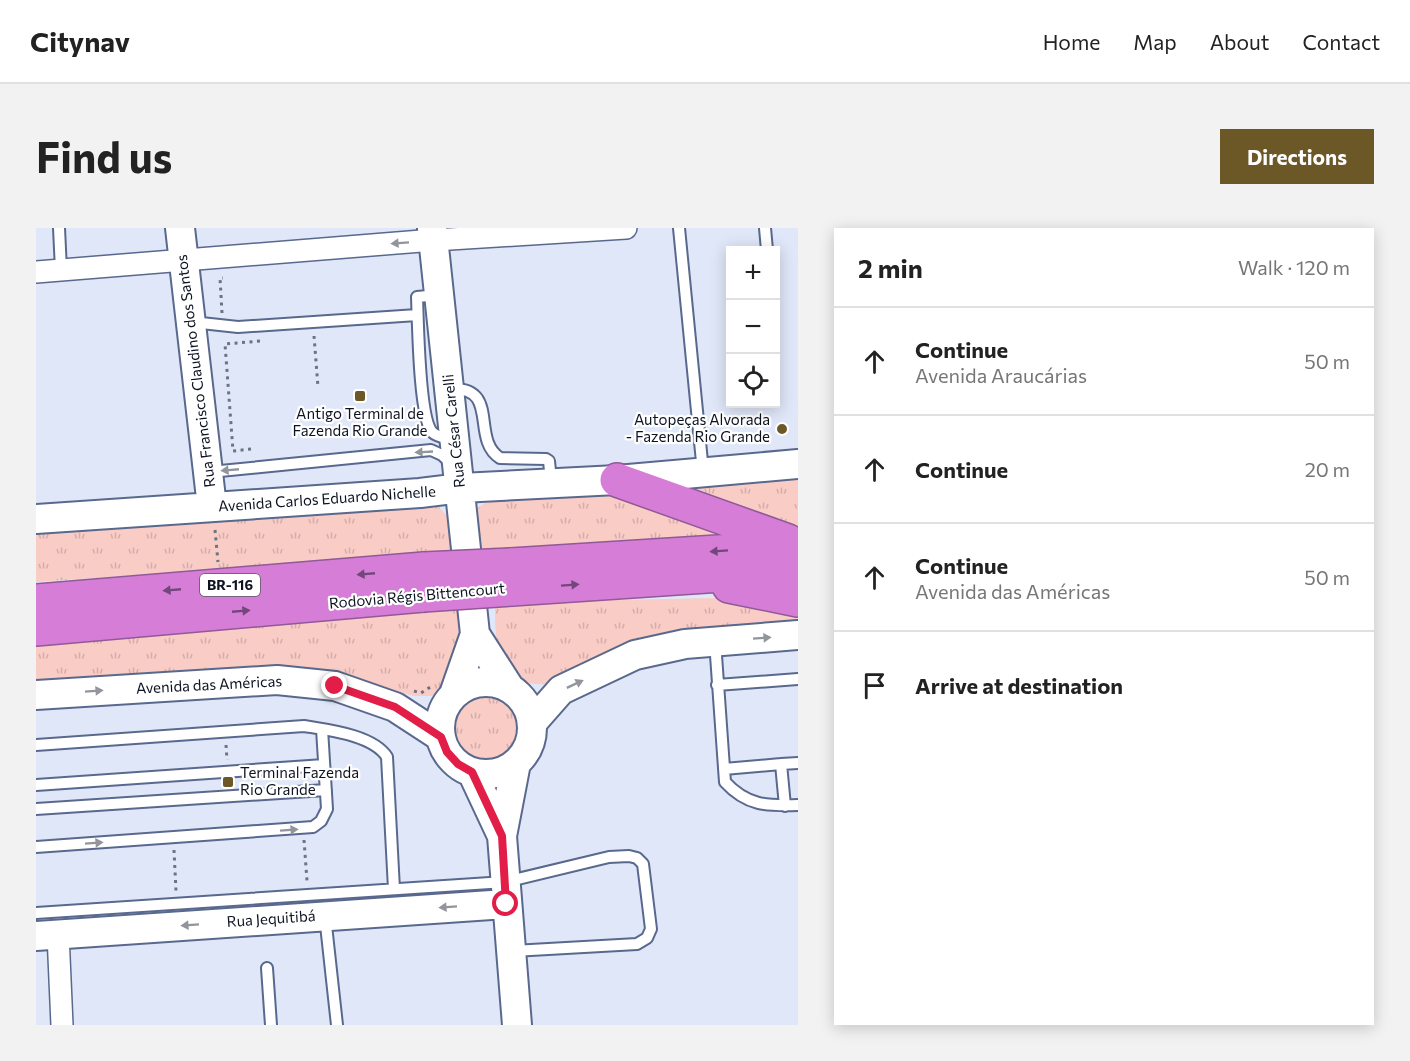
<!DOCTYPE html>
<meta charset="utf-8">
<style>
body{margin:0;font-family:Commissioner,sans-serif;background:#f2f2f2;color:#222}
.controls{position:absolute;right:18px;top:18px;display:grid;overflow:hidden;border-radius:0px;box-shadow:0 3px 15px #0003}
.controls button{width:54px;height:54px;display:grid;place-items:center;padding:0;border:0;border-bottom:2px solid #e0e0e0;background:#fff;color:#222;font:30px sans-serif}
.stop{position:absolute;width:18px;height:18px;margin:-14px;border:4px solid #e11d48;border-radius:50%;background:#fff}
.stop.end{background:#e11d48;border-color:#fff;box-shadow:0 2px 6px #0008}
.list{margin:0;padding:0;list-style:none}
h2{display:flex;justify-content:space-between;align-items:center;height:78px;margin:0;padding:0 24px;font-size:26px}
h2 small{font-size:20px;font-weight:400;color:#767676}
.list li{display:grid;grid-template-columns:39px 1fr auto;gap:18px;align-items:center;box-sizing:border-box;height:108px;padding:0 24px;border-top:2px solid #e0e0e0}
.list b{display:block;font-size:22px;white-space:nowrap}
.list p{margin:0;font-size:20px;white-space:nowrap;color:#767676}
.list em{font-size:20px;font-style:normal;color:#767676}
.icon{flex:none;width:33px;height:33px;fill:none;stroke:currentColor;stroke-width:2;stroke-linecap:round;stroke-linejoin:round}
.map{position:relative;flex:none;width:762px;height:797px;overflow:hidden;border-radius:0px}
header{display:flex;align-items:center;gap:36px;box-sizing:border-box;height:84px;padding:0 30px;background:#fff;border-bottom:2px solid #e0e0e0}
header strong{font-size:28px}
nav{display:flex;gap:33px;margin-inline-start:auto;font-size:21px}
.intro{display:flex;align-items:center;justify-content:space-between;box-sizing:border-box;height:144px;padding:0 36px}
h1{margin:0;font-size:42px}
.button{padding:15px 27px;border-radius:0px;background:#6c5827;color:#fff;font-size:21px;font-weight:700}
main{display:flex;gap:36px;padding:0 36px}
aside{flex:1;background:#fff;border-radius:0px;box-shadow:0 3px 15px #0003}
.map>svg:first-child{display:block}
.grass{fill:url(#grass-tufts)}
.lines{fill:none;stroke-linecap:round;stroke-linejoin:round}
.lane-casing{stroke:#59688d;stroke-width:14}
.street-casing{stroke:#59688d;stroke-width:24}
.secondary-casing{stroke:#59688d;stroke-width:32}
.highway-casing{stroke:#905997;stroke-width:36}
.path{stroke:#6c7382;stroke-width:3;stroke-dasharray:3 4.5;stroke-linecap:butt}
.lane{stroke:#fff;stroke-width:10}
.street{stroke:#fff;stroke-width:21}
.secondary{stroke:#fff;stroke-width:28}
.highway{stroke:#d67ed7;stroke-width:33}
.highway-bridge-casing{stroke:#905997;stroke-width:36;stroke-linecap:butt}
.highway-bridge{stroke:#d67ed7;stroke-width:33}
.oneway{fill:#92959b}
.oneway2{fill:#72487c}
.route{stroke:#e11d48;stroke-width:8}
.poi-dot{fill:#6c5827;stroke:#fff;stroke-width:2}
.labels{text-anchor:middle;stroke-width:4.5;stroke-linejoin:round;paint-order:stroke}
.shield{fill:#fff;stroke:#565a64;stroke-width:1.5}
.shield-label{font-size:14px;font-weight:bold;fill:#0d1321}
.street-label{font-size:15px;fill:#0d1321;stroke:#fff}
.poi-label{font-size:15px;fill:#0d1321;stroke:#fff}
</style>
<header>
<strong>Citynav</strong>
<nav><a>Home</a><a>Map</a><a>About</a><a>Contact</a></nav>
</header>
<div class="intro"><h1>Find us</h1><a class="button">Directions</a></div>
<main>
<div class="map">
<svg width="762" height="797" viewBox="0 0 762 797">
<defs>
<pattern id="grass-tufts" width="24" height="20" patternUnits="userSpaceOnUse" patternTransform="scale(1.5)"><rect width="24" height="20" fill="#f9ccc6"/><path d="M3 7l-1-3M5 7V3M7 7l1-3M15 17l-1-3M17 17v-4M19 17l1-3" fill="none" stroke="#d4aeaa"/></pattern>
</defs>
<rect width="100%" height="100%" fill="#e0e7f8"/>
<!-- grass -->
<path class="grass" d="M762,249V297L724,299L625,260Z
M572,259L707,309L442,323V280L458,268Z
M401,277L414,291L418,325L0,354V298Z
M737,369L762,376V397L511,456C458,460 459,412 459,374Z
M424,375V411L407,461L399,468H378L288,443L0,454V412Z
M409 500a41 41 0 1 1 82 0a41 41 0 1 1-82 0Z"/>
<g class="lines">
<!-- lane casing -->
<g class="lane-casing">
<path id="lane" d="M23,0L25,42
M643,0L667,244
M729,0L731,22
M403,67L381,69C382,93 383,189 396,204C401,209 410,210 417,212
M156,94L202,99L381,87
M414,161C465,158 434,211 464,230L510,231L513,233L515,253
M174,244L395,222L406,227L415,235
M679,413L689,554C711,578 731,578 762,577
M681,457L762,451
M0,517L268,498C292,502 337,507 351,529L358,661
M688,541L745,536
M0,557L288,537
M749,578L745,536L762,535
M0,581L290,562
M0,619L277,599L285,593L291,581L286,501
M0,685L469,654L573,629L593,628L601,630L607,636L615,701L611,710L601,716L477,723
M289,688L301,797
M231,740L235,797"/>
</g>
<!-- street casing -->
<g class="street-casing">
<path id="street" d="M0,44L398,12L590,0
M22,706L26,797"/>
</g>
<!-- secondary casing -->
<g class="secondary-casing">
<path id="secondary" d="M144,0L176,279
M396,0L439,406L418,466
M0,291L384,265L425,260L581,252L762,236
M439,406L473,459
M404 500a46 46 0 1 1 92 0a46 46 0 1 1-92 0Z
M0,467L241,452L299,458L359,479L405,509
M496,495L525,462L599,427L649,416L762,407
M480,535L466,608L481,797
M436,544L466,608
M0,708L470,676"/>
</g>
<!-- highway casing -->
<g class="highway-casing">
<path id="highway" d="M581,252L752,313
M475,337L762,319
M693,358L762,372
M476,361L762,342
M0,373L388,341
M0,401L387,367"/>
</g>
<!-- path -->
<path class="path" d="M186,85L184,50H187
M278,108L282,159
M215,221L197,223L189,116L224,113
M179,302L182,334
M378,463L385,465L396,458
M190,517L191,532
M268,612L271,653
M138,622L140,663"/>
<!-- lane -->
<use href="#lane" class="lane"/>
<!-- street -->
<use href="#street" class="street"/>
<!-- secondary -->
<use href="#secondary" class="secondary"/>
<!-- highway -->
<use href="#highway" class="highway"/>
<!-- highway-bridge casing -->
<g class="highway-bridge-casing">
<path id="highway-bridge" d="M388,341L475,337
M387,367L476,361"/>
</g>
<!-- highway-bridge -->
<use href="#highway-bridge" class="highway-bridge"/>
</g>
<!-- one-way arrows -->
<defs><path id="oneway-solid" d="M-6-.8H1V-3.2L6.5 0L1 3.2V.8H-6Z" transform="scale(1.5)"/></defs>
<g class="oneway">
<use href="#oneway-solid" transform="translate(364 15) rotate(176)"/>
<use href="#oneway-solid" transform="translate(388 224) rotate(177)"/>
<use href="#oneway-solid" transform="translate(194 242) rotate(175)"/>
<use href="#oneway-solid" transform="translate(726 410) rotate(-4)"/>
<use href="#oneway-solid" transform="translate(539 456) rotate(-25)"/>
<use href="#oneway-solid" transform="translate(58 463) rotate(-4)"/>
<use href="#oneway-solid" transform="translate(253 602) rotate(-4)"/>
<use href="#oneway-solid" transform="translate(58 615) rotate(-4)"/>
<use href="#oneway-solid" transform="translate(412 679) rotate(176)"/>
<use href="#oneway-solid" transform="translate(154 697) rotate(176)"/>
</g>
<g class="oneway2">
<use href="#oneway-solid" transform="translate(683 323) rotate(176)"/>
<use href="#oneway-solid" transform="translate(330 346) rotate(175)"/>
<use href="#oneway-solid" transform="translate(534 357) rotate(-4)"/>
<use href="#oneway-solid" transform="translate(136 362) rotate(175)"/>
<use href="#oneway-solid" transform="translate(205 383) rotate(-5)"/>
</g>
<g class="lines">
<!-- route -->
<path class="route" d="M299,458L359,479L405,509L411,524L422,536L436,544L466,608L470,676"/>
</g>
<!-- markers -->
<g class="poi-dot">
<rect x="318" y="162" width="12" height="12" rx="3"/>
<circle cx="746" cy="201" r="6"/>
<rect x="186" y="548" width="12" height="12" rx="3"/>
</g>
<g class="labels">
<!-- shield labels -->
<rect class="shield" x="164" y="346" width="60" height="22" rx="4.5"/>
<g class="shield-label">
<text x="194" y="362">BR-116</text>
</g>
<!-- street labels -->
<g class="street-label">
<text transform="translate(160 143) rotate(-97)" y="5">Rua Francisco Claudino dos Santos</text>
<text transform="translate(418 203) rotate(-96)" y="5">Rua César Carelli</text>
<text transform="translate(291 271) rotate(-4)" y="5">Avenida Carlos Eduardo Nichelle</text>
<text transform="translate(381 368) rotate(-5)" y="5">Rodovia Régis Bittencourt</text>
<text transform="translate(173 457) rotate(-3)" y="5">Avenida das Américas</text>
<text transform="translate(235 691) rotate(-4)" y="5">Rua Jequitibá</text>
</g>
<!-- poi labels -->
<g class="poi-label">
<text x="324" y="191">Antigo Terminal de<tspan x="324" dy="17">Fazenda Rio Grande</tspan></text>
<text x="734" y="197" text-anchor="end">Autopeças Alvorada<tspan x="734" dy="17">- Fazenda Rio Grande</tspan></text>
<text x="204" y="550" text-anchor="start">Terminal Fazenda<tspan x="204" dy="17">Rio Grande</tspan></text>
</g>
</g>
</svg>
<div class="controls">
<button>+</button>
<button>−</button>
<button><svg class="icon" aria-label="locate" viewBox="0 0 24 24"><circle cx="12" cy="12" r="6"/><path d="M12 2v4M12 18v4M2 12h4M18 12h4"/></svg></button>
</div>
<div class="stop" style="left:470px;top:676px"></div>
<div class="stop end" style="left:299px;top:458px"></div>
</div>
<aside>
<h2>2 min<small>Walk · 120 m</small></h2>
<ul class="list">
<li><svg class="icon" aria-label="ahead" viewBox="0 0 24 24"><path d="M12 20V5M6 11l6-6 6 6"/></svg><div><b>Continue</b><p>Avenida Araucárias</p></div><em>50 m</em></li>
<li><svg class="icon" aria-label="ahead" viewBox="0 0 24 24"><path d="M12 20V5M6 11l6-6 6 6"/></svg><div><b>Continue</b></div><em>20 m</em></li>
<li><svg class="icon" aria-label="ahead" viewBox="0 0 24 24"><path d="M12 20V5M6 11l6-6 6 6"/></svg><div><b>Continue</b><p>Avenida das Américas</p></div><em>50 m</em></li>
<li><svg class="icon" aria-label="arrive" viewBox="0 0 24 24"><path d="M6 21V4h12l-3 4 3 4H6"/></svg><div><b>Arrive at destination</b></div></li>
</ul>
</aside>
</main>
